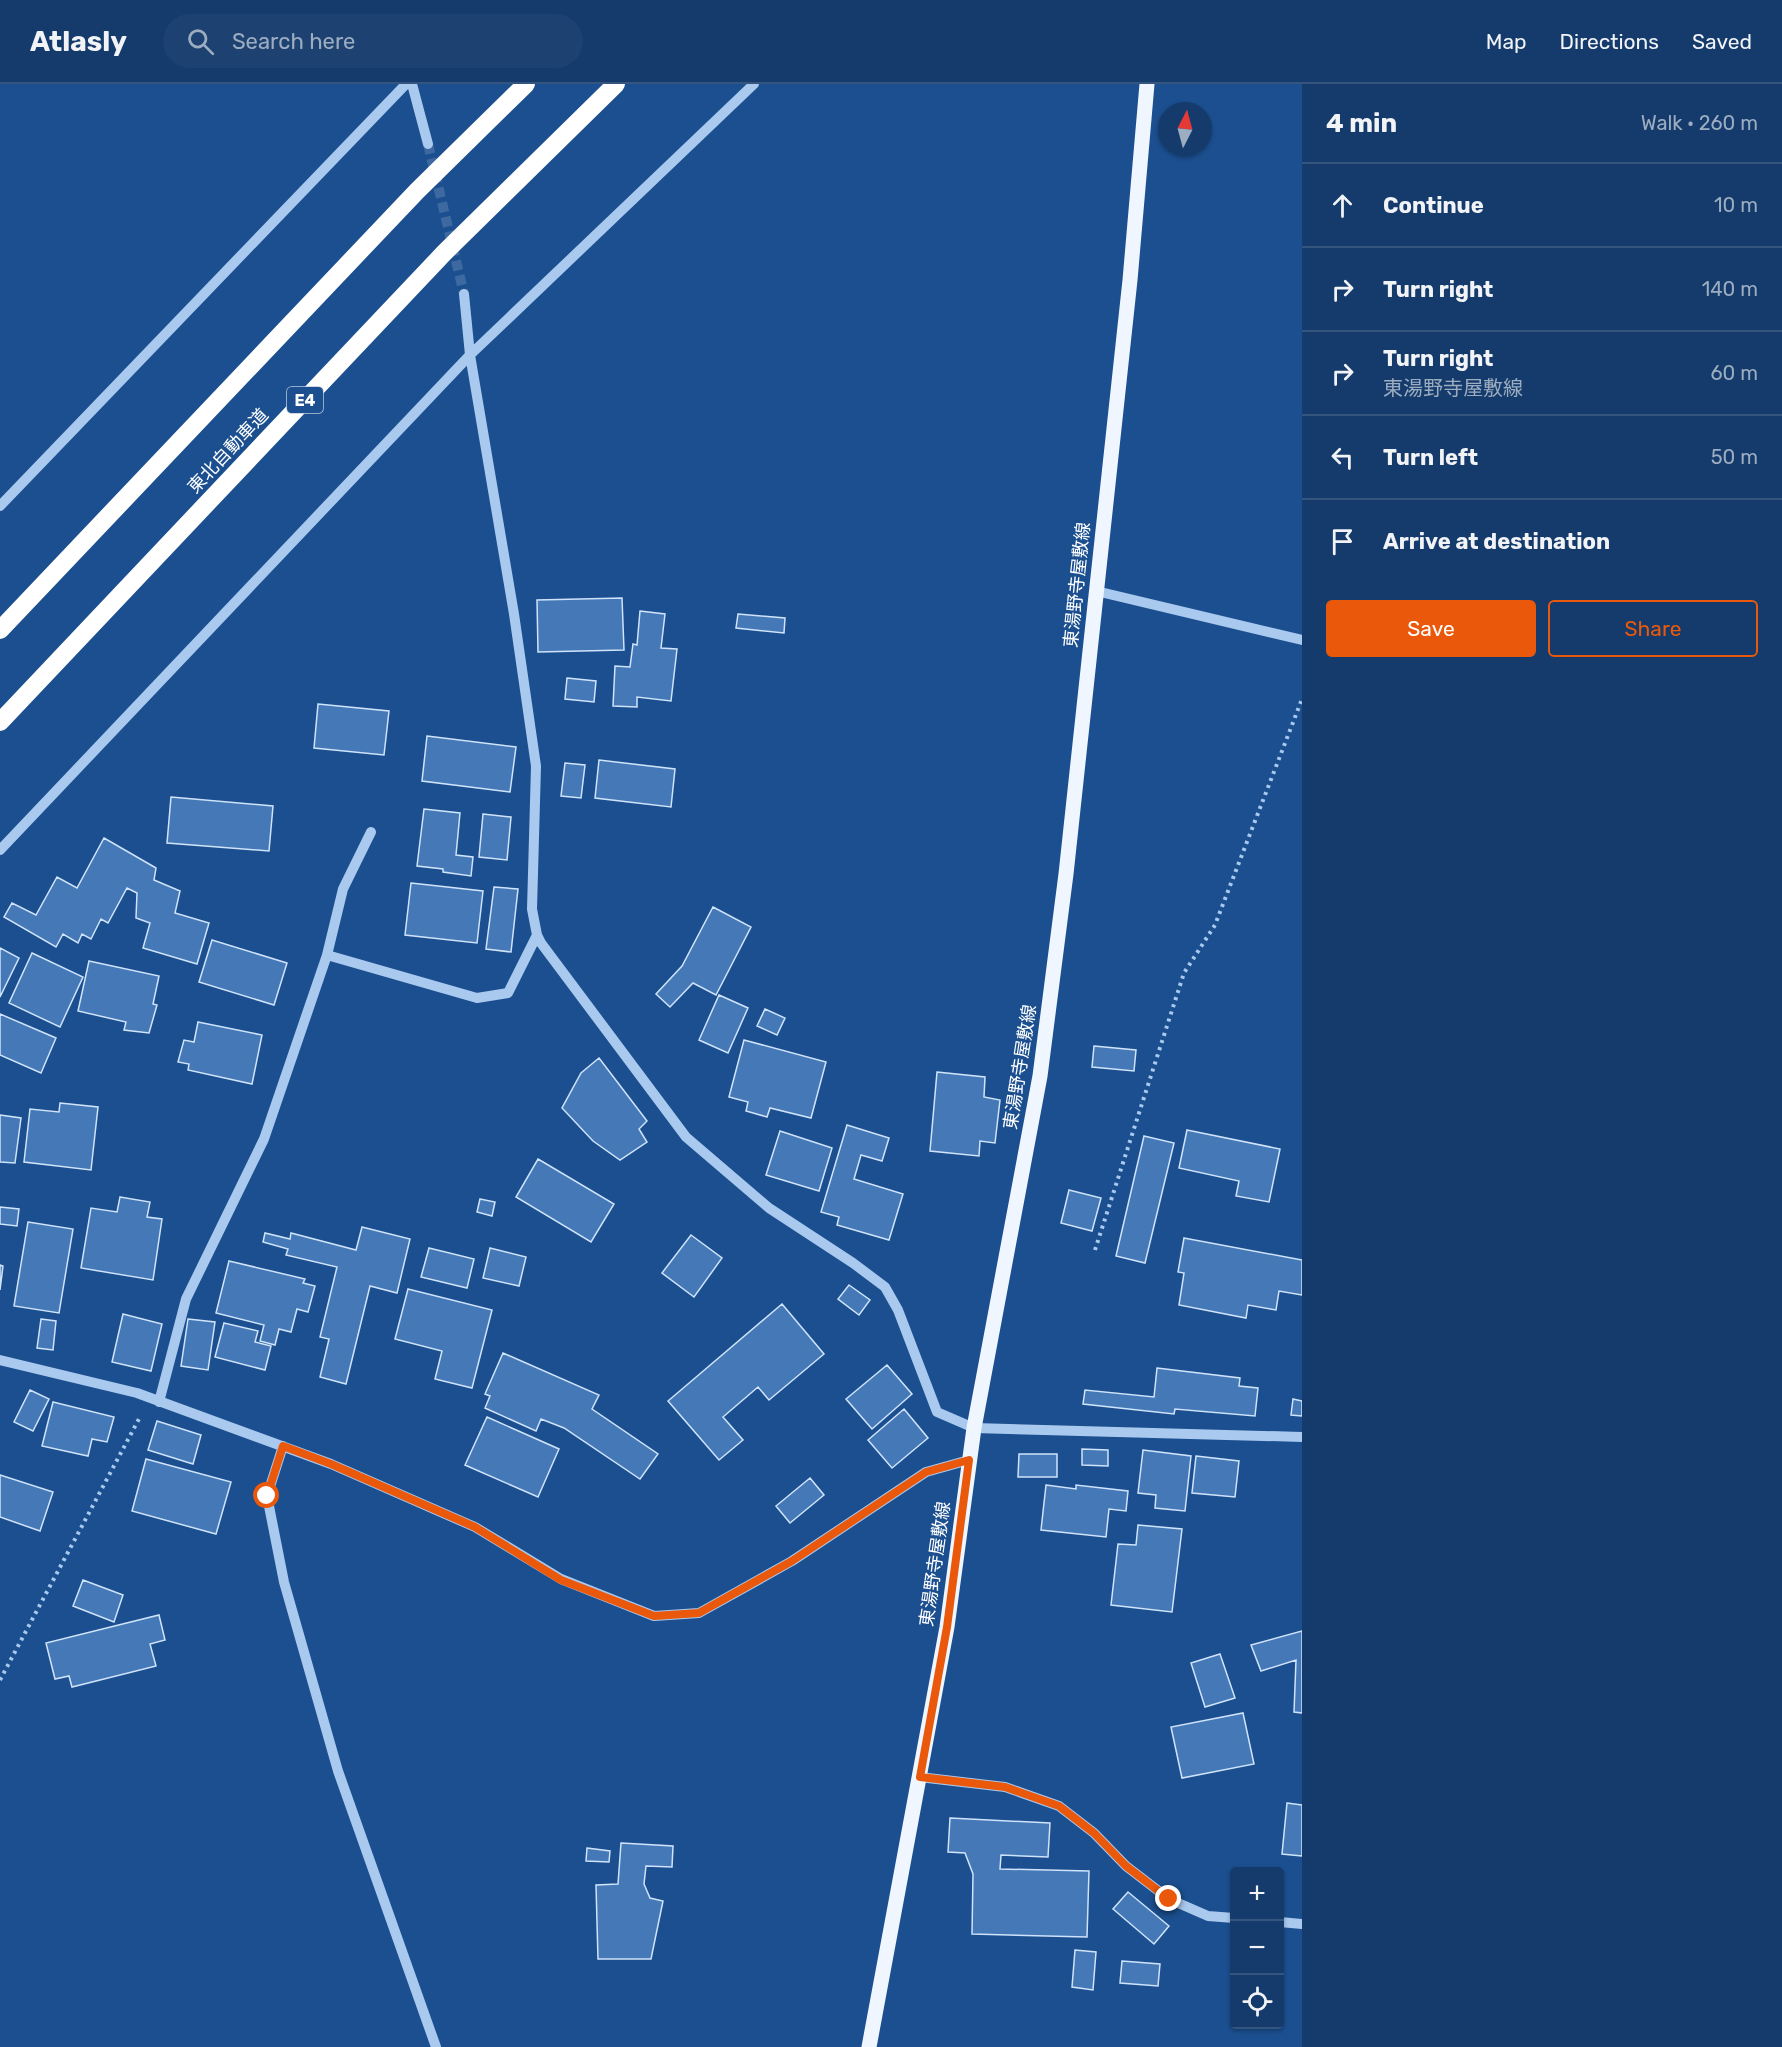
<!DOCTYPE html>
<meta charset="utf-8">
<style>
body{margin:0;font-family:Rubik,"Noto Sans JP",sans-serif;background:#1d4271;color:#f1f3f6}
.controls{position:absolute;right:18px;bottom:18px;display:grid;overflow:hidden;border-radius:6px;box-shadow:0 2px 4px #0004}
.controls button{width:54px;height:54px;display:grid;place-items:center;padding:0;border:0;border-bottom:2px solid #33557e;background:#143b6b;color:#f1f3f6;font:30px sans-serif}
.compass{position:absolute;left:1158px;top:18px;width:54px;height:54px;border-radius:50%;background:#143b6b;box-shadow:0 2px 4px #0004;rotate:6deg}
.stop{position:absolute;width:18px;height:18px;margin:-14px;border:4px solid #ea580c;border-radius:50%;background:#fff}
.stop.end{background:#ea580c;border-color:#fff;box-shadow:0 2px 6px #0008}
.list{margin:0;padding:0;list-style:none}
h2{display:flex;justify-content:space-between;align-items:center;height:78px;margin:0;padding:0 24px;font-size:26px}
h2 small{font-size:20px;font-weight:400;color:#9dadc1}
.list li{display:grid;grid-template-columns:39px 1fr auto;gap:18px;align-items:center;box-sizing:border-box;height:84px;padding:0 24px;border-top:2px solid #33557e}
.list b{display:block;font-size:22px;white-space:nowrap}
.list p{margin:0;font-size:20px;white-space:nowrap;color:#9dadc1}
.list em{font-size:20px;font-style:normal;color:#9dadc1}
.actions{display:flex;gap:12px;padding:18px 24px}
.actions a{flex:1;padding:14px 0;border:2px solid #ea580c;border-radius:6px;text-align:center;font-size:21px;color:#ea580c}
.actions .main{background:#ea580c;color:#fff}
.icon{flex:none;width:33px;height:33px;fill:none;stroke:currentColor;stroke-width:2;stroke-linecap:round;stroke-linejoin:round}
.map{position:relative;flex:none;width:1302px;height:1963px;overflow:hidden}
header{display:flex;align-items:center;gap:36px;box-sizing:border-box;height:84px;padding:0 30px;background:#143b6b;border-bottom:2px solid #33557e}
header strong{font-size:28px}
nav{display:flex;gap:33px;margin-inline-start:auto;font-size:21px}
.search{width:420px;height:54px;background:#1d4271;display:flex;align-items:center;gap:15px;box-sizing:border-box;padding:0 21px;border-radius:33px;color:#9dadc1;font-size:22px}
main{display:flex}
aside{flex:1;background:#143b6b}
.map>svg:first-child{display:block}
.building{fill:#4478b7;stroke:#cfe3fa;stroke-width:1.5}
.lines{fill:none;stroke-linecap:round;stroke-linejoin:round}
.minor-tunnel{stroke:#3d69a0;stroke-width:10;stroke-dasharray:10 5;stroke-linecap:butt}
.path{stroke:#a9c9ee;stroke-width:4;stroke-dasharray:3 4.5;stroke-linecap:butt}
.minor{stroke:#a9c9ee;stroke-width:10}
.major{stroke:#f0f6ff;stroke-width:15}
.highway{stroke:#fff;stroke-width:18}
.route{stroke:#ea580c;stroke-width:8}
.labels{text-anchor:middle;stroke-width:4.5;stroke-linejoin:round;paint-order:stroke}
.shield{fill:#1b4f8f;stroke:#bbcadd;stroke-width:1.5}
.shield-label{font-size:16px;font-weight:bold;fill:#fff}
.street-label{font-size:18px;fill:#fff;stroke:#1b4f8f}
</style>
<header>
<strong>Atlasly</strong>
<div class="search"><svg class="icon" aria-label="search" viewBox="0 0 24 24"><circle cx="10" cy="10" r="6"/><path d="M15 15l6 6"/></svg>Search here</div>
<nav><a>Map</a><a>Directions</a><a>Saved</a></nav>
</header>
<main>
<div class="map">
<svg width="1302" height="1963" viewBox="0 0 1302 1963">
<rect width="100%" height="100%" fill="#1b4f8f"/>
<!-- building -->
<path class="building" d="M622,514L624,566L538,568L537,516Z
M640,527L665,530L661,564L677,565L671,617L637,613V623L613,622L615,582L630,583L633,560L637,561Z
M738,530L785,534L784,549L736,544Z
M567,594L596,597L594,618L565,615Z
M318,620L389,627L384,671L314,664Z
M427,652L516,663L510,708L422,697Z
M599,676L675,685L671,723L595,714Z
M565,679L585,681L581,714L561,712Z
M171,713L273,722L269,767L167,759Z
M424,725L460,729L456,771L473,773L471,792L443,788V785L417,782Z
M483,730L511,733L507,776L479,773Z
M104,754L156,784L154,796L180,807L175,829L209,839L197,880L143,864L150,839L136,834L137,809L127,804L108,839L101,835L91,855L82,850L78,859L63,850L56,863L4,833L12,819L36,831L57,793L77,804Z
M411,799L483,807L477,859L405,851Z
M494,803L518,805L511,868L486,865Z
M713,823L751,843L716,911L693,899L670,923L656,910L682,882Z
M212,856L287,879L274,921L199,898Z
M0,864L19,874L0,913Z
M32,869L83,893L60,943L9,919Z
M89,877L159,892L153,920L157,921L149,949L124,946L126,938L78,927Z
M719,911L748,924L728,969L699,956Z
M765,925L785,934L777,951L757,942Z
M0,930L56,954L41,989L0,971Z
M198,938L262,951L252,1000L188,986L189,980L178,978L184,956L194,958Z
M744,956L826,978L811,1034L770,1024L767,1033L746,1027L748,1018L729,1013Z
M1094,962L1136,966L1134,987L1092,983Z
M599,974L647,1037L639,1045L647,1058L620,1076L593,1057L562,1024L581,989Z
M937,988L985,993L984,1013L1000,1016L995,1059L980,1057L979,1072L930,1067Z
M60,1019L98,1023L91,1086L24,1078L30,1025L59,1028Z
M0,1031L21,1034L15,1079L0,1078Z
M847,1041L889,1054L882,1077L861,1071L854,1095L903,1110L889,1156L837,1141L839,1133L821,1128Z
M1187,1046L1280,1065L1269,1118L1236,1112L1239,1097L1179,1084Z
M780,1047L832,1064L819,1107L766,1091Z
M1144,1052L1174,1059L1145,1179L1116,1172Z
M538,1075L614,1120L591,1158L516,1113Z
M1069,1106L1101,1114L1092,1147L1061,1139Z
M120,1113L150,1118L147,1133L162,1135L153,1196L81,1184L91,1124L117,1128Z
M480,1115L495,1118L492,1132L477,1128Z
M0,1123L19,1125L17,1142L0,1140Z
M28,1138L73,1145L59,1229L14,1222Z
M362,1143L410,1155L397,1209L370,1202L346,1300L320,1293L329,1255L320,1253L337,1183L286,1171L288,1165L263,1158L265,1149L290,1155L291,1149L356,1166Z
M691,1151L722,1174L694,1213L662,1189Z
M1184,1154L1302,1176V1211L1279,1207L1276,1226L1248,1221L1246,1234L1179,1221L1184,1189L1178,1188Z
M429,1164L474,1175L467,1204L421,1193Z
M490,1164L526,1173L519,1202L483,1194Z
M229,1177L305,1195L303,1199L315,1202L308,1228L297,1225L291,1248L279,1245L275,1261L260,1257L264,1241L216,1229Z
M0,1181L3,1182L0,1206Z
M849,1201L870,1216L859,1231L838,1215Z
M408,1205L492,1226L472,1304L435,1295L442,1267L395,1255Z
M782,1220L824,1270L769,1316L758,1303L723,1333L743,1356L719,1376L668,1317Z
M123,1230L162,1240L151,1287L112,1278Z
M41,1235L56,1237L53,1266L37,1264Z
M188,1235L215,1238L208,1286L181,1282Z
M224,1239L258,1247L255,1258L271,1262L265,1286L215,1273Z
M503,1269L599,1311L592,1325L658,1370L640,1395L564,1344L541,1335L536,1347L485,1324L490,1312L485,1310Z
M887,1281L912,1310L872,1345L846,1315Z
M1157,1284L1240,1294L1239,1302L1258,1304L1255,1332L1175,1325L1174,1330L1083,1320L1085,1306L1154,1313Z
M30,1306L49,1315L33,1347L14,1338Z
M1293,1315L1302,1317V1332L1291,1331Z
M53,1318L114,1333L107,1358L92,1355L88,1372L42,1362Z
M904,1325L928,1354L892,1384L868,1356Z
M487,1333L559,1365L538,1413L465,1381Z
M157,1337L201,1351L193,1380L148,1366Z
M1082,1365L1108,1366V1382L1082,1381Z
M1143,1366L1191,1372L1185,1427L1155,1424L1156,1411L1138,1409Z
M1019,1370H1057V1393H1018Z
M1196,1372L1239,1377L1235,1413L1192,1409Z
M146,1375L231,1398L216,1450L132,1427Z
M0,1391L53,1408L40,1447L0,1433Z
M810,1394L824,1411L790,1439L776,1422Z
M1046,1401L1076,1405V1401L1128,1407L1126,1427L1109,1425L1106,1453L1041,1446Z
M1138,1441L1182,1445L1172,1528L1111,1521L1118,1460L1136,1461Z
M83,1496L123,1511L114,1538L73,1522Z
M159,1531L165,1556L150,1560L156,1582L72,1603L69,1592L55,1595L46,1559Z
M1302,1547V1629L1294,1628L1296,1576L1261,1587L1251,1561Z
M1220,1570L1235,1614L1205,1623L1191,1579Z
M1243,1629L1254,1680L1182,1694L1171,1643Z
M1287,1719L1302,1721V1772L1282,1770Z
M950,1734L1050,1739L1048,1773L1001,1771L1000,1785L1089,1787L1087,1853L972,1850L973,1790L965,1769L948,1768Z
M621,1759L673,1762L672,1783L646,1782L644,1800L650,1814L663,1817L651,1875H598L596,1801L618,1800Z
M587,1764L610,1767L609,1778L586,1777Z
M1128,1808L1169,1842L1154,1860L1113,1825Z
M1075,1866L1096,1868L1093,1906L1072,1903Z
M1122,1877L1160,1880L1158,1902L1120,1899Z"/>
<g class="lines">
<!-- minor-tunnel -->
<path class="minor-tunnel" d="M428,60L464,210"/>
<!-- path -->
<path class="path" d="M1095,1166L1184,889L1215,841L1302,615
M0,1596L140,1333"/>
<!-- minor -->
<path class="minor" d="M412,0L428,60
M464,210L470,271L514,530L536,682L532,825L537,851L541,859L686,1053L769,1124L853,1179L885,1203L898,1226L937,1328L974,1344L1302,1353
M0,422L406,0
M1096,507L1302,556
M0,766L470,271L754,0
M327,871L477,914L508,909L537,851
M0,1276L137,1309L331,1380L475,1443L561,1495L654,1532L699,1529L792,1477L926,1388L969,1376
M159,1318L186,1215L264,1055L327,871L343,805L371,748
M283,1362L267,1412L284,1498L338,1687L436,1963
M919,1693L1005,1703L1059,1722L1094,1749L1126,1782L1169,1815L1208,1832L1234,1834
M1280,1838L1302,1840"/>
<!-- major -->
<path class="major" d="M869,1963L947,1543L974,1344L1040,992L1066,790L1130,196L1147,0"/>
<!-- highway -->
<path class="highway" d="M0,546L417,107L526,0
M0,638L444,169L616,0"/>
</g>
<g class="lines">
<!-- route -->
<path class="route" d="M267,1412L283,1362L331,1380L475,1443L561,1496L654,1532L699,1529L792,1477L926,1388L969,1376L947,1543L920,1693L1005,1703L1059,1722L1094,1749L1126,1782L1169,1815"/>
</g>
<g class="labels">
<!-- shield labels -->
<rect class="shield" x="287" y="303" width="36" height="26" rx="4.5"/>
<g class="shield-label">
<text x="305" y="322">E4</text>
</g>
<!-- street labels -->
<g class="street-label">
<text transform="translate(228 367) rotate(-47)" y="6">東北自動車道</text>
<text transform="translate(1077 501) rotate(-84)" y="6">東湯野寺屋敷線</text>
<text transform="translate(1020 983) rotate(-81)" y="6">東湯野寺屋敷線</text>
<text transform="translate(935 1480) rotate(-82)" y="6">東湯野寺屋敷線</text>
</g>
</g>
</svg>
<div class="controls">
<button>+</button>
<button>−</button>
<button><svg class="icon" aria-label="locate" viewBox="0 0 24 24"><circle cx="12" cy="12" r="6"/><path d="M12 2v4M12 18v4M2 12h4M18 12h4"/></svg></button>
</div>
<svg class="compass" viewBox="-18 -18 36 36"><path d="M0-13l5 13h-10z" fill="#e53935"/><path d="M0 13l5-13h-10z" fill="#9dadc1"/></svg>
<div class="stop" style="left:267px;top:1412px"></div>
<div class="stop end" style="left:1169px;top:1815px"></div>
</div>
<aside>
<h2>4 min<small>Walk · 260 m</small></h2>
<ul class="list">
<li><svg class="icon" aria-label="ahead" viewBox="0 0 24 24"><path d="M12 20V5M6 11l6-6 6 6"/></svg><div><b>Continue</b></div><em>10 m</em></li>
<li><svg class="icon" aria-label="right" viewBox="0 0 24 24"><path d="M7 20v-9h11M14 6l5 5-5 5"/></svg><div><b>Turn right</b></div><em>140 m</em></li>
<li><svg class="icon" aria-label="right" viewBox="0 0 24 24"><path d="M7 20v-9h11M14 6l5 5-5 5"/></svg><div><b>Turn right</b><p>東湯野寺屋敷線</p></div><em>60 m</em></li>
<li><svg class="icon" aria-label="left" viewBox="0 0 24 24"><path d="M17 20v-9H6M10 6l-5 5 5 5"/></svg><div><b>Turn left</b></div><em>50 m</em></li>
<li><svg class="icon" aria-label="arrive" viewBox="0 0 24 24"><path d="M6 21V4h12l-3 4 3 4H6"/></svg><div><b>Arrive at destination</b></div></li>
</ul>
<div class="actions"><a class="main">Save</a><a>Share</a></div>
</aside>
</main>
